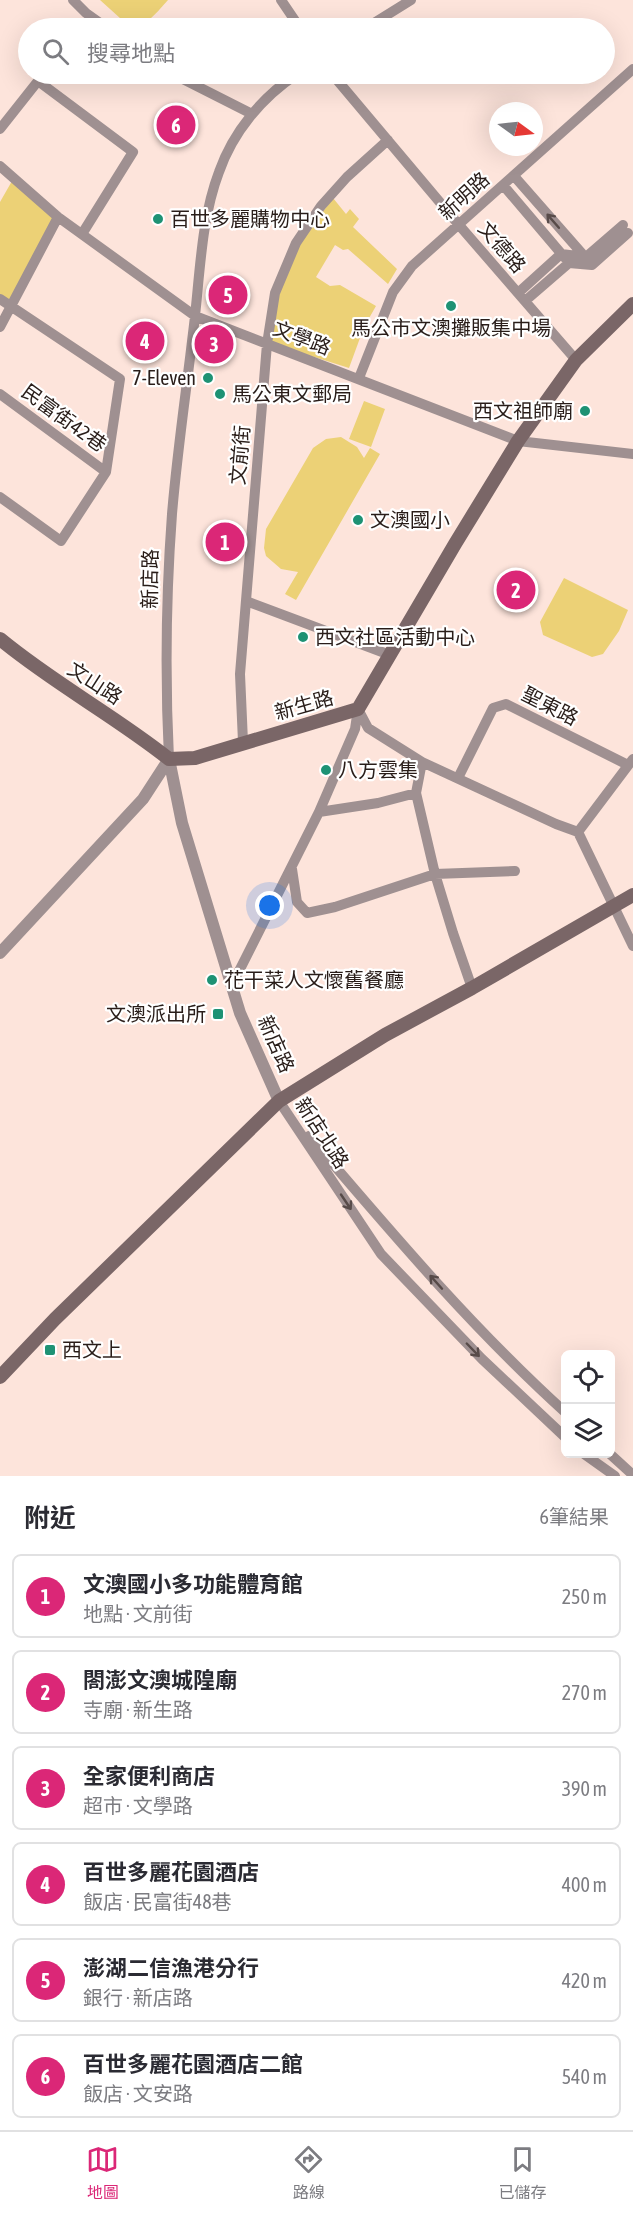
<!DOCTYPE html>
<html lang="zh-TW">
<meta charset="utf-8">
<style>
body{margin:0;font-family:"Asap Condensed","Noto Sans TC",sans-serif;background:#f2f2f3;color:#2b2b33}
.controls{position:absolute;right:18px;bottom:18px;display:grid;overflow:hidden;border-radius:9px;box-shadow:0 6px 24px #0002}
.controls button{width:54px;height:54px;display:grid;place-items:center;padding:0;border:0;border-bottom:2px solid #e1e1e2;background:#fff;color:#2b2b33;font:30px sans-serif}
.compass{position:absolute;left:489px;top:102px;width:54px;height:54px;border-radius:50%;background:#fff;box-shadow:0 6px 24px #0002;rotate:105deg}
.you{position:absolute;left:270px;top:906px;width:21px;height:21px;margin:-15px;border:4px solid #fff;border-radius:50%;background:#1a73e8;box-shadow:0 0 0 9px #1a73e833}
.badge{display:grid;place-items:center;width:39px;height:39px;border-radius:50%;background:#db2777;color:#fff;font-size:20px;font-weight:700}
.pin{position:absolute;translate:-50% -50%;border:3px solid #fff;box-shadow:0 2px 6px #0006}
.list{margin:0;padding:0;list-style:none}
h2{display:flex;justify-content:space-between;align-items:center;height:78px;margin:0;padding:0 24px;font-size:26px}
h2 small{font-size:20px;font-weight:400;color:#7c7c81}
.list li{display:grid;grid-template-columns:39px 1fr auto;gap:18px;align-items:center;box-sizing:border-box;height:84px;margin:0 12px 12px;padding:0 12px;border:2px solid #e1e1e2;border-radius:9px}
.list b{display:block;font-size:22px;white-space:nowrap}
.list p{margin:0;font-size:20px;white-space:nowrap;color:#7c7c81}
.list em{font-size:20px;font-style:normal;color:#7c7c81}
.icon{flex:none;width:33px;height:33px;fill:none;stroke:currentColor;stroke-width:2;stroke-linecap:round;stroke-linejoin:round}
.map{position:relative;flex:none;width:633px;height:1476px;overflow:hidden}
.search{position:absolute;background:#fff;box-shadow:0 6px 24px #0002;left:18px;right:18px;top:18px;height:66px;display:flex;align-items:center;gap:15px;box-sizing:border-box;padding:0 21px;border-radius:33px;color:#7c7c81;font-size:22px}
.sheet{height:654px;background:#fff}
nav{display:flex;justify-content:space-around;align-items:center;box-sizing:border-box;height:84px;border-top:2px solid #e1e1e2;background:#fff;font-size:16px;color:#7c7c81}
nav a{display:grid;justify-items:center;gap:3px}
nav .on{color:#db2777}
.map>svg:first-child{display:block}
.green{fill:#ecd176}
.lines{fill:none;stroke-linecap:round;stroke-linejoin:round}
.minor{stroke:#9f9091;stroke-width:10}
.tertiary{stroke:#9f9091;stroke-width:12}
.secondary{stroke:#7a6667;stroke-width:14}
.oneway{stroke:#584b49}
.poi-dot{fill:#1e9274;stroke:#fff;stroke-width:2}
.labels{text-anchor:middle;stroke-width:4.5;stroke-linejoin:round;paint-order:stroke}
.street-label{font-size:20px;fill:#291d19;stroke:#fff}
.poi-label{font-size:20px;fill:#291d19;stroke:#fff;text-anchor:start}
</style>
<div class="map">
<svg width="633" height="1476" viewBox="0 0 633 1476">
<rect width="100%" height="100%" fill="#fde4db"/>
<!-- green -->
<path class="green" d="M100,0H168C159,10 145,28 131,28Z
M12,181L55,217L10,303L0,295V202Z
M333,198L346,214L350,209L359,219L353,227L397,269L388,284L348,249L343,250L335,245L316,277L330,286L340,285L376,306L364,327L349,368L270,343L278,294L298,245Z
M364,401L385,409L371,447L349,439Z
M341,437L357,447L364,458L370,448L380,454L296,600L285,594L298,572L281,569L266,556L264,548L266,529L313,448L326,439Z
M564,578L628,610L619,631L603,654L592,657L543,635L540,622Z"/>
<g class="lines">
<!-- minor -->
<path class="minor" d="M73,0L86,13L107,28
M281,0L300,28
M366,28L411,0
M173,74L252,114
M332,74L459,225L576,360
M0,129L38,81L133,152L82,234
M0,166L58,217L195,316L518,441L633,454
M514,176L586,258
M503,185L565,258
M518,293L561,254L586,257L623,225
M0,299L120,379L106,472L61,541L0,497
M525,301L569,263L592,265L628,233
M0,327L58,217
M359,378L393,292L412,266L633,69
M0,394L106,472
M246,601L390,655
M358,709L368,728L422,762L556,824L578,832
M243,742L240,674L267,344L275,293L296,243L321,206L347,177L388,140
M169,759C165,678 166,595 172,514C177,453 186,393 193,333C200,280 200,222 219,172C233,132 262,97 297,74
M633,759L578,832L633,946
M422,762L416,793L435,874L453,933L472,988
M458,778L493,708L506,704L628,765
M319,812L378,803L416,793
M292,869L297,902L307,913L335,907L435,874L515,871
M232,985L319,812L355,729L358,709
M279,1101L381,1254L482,1359L566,1438
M309,1136C391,1232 472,1328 566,1413
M584,1454L615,1476
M610,1454L633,1475"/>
<!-- tertiary -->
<path class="tertiary" d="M169,759L182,823L240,1013L279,1101
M0,953L143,799L169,759"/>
<!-- secondary -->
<path class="secondary" d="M0,639C53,683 115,716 169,759L195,758L358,709L455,544L518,441L576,360L633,304
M0,1377L55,1319L279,1101L385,1035L472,988L633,895"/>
</g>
<!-- one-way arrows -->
<defs><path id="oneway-shaft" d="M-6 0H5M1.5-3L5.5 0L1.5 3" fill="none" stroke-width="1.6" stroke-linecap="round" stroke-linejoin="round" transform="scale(1.5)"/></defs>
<g class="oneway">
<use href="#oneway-shaft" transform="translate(553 221) rotate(-131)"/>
<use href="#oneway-shaft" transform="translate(346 1202) rotate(56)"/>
<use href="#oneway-shaft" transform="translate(436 1282) rotate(-132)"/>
<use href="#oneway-shaft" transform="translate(473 1350) rotate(46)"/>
</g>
<!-- markers -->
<g class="poi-dot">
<circle cx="158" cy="219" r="6"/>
<circle cx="451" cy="306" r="6"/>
<circle cx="208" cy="378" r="6"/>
<circle cx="220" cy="394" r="6"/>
<circle cx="585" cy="411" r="6"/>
<circle cx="358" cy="520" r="6"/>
<circle cx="303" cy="637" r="6"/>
<circle cx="326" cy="770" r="6"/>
<circle cx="212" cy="980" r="6"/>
<rect x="212" y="1008" width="12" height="12" rx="3"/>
<rect x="44" y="1344" width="12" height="12" rx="3"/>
</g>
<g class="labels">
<!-- street labels -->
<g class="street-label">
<text transform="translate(464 196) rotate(-42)" y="7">新明路</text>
<text transform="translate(502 247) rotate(49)" y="7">文德路</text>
<text transform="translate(302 338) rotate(21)" y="7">文學路</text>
<text transform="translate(64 418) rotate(36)" y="7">民富街42巷</text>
<text transform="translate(240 455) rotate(-85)" y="7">文前街</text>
<text transform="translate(150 579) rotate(-89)" y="7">新店路</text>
<text transform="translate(95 683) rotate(33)" y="7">文山路</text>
<text transform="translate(304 705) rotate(-16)" y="7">新生路</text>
<text transform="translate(550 706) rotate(27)" y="7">聖東路</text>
<text transform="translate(276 1044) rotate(66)" y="7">新店路</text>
<text transform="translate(322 1133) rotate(57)" y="7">新店北路</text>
</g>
<!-- poi labels -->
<g class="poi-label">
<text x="170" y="226">百世多麗購物中心</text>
<text x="451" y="335" text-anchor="middle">馬公市文澳攤販集中場</text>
<text x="196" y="385" text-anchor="end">7-Eleven</text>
<text x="232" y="401">馬公東文郵局</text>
<text x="573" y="418" text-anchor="end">西文祖師廟</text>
<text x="370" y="527">文澳國小</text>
<text x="315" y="644">西文社區活動中心</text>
<text x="338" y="777">八方雲集</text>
<text x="224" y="987">花干菜人文懷舊餐廳</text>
<text x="206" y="1021" text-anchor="end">文澳派出所</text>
<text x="62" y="1357">西文上</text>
</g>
</g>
</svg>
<div class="controls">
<button><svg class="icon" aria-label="locate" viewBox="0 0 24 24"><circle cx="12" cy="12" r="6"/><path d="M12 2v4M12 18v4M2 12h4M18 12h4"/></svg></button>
<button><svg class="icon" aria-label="layers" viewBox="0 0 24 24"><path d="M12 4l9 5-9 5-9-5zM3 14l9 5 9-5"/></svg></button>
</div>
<svg class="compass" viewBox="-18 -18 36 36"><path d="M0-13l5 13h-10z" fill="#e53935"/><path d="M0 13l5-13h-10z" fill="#7c7c81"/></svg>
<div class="you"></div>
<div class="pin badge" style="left:225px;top:542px">1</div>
<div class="pin badge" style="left:516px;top:590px">2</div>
<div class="pin badge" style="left:214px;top:344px">3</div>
<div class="pin badge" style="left:145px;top:341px">4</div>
<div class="pin badge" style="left:228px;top:295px">5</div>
<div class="pin badge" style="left:176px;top:125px">6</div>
<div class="search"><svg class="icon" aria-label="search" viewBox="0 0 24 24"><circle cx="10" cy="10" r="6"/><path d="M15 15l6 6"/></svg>搜尋地點</div>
</div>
<section class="sheet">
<h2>附近<small>6筆結果</small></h2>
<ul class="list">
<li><span class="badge">1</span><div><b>文澳國小多功能體育館</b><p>地點 · 文前街</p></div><em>250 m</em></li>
<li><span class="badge">2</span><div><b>閤澎文澳城隍廟</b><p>寺廟 · 新生路</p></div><em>270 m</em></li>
<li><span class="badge">3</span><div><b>全家便利商店</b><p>超市 · 文學路</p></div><em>390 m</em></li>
<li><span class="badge">4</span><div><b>百世多麗花園酒店</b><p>飯店 · 民富街48巷</p></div><em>400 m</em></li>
<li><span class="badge">5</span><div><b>澎湖二信漁港分行</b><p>銀行 · 新店路</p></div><em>420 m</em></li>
<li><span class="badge">6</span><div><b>百世多麗花園酒店二館</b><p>飯店 · 文安路</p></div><em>540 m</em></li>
</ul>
</section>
<nav>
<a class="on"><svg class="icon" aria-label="map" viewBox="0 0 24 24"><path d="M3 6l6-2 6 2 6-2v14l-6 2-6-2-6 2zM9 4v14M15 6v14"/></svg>地圖</a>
<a><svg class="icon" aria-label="directions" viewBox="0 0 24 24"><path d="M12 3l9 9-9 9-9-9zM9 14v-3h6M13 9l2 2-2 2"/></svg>路線</a>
<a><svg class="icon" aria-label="saved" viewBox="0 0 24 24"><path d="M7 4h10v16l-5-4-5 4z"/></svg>已儲存</a>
</nav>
